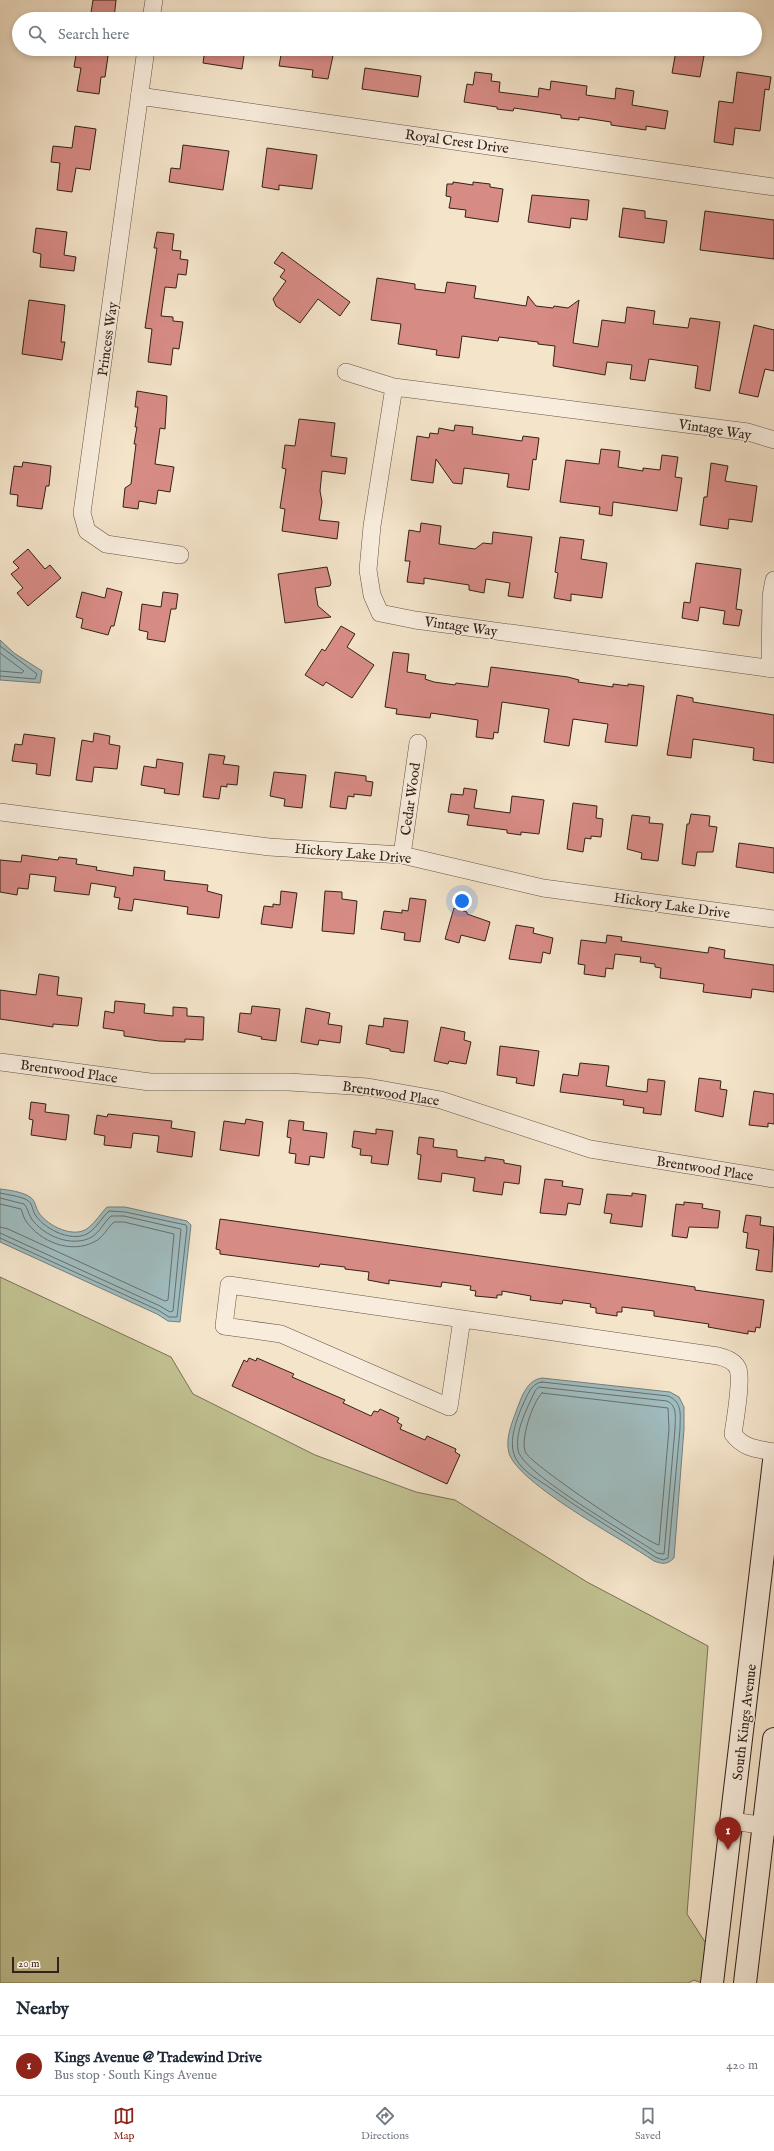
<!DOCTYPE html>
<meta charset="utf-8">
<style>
body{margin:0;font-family:"IM FELL English",serif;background:#f2f2f3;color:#1f2937}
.scale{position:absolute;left:12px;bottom:10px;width:47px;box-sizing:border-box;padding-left:4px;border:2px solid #33211a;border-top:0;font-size:11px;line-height:14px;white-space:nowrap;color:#33211a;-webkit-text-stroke:3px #f8eddd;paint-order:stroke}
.you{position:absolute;left:462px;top:901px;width:14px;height:14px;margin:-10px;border:3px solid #fff;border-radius:50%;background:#1a73e8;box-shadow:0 0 0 6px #1a73e833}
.badge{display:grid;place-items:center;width:26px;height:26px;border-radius:50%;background:#8f2418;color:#fff;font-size:13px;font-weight:700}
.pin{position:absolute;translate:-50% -33px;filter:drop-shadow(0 1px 2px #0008)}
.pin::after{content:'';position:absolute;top:21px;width:14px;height:12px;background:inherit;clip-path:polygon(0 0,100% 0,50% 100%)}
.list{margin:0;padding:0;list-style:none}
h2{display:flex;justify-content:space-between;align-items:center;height:52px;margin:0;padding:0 16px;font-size:17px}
h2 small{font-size:13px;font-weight:400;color:#747a83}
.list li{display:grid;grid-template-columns:26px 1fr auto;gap:12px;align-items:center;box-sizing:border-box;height:60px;padding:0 16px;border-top:1px solid #e0e1e3}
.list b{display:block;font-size:15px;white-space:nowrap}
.list p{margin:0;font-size:13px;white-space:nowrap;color:#747a83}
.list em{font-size:13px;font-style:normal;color:#747a83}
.icon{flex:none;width:22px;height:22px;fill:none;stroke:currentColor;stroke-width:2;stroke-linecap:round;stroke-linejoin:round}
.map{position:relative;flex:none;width:774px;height:1983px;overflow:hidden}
.search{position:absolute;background:#fff;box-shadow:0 2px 6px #0003;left:12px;right:12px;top:12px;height:44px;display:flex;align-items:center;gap:10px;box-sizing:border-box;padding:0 14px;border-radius:22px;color:#747a83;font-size:15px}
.sheet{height:112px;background:#fff}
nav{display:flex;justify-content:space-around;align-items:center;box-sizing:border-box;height:56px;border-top:1px solid #e0e1e3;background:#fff;font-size:11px;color:#747a83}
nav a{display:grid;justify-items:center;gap:2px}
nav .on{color:#8f2418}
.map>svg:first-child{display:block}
.green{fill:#c2c292;stroke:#7a7256}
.water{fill:#9fbcbf;stroke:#747e7d}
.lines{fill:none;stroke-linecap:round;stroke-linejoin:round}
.shore{stroke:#696e6c;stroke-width:1}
.building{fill:#d78b85;stroke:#33211a}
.street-casing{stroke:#635246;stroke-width:18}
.secondary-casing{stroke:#33211a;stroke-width:24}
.street{stroke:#f8eddd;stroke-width:17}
.secondary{stroke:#f8eddd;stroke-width:22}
.labels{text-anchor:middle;stroke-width:3;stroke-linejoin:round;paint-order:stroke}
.street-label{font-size:14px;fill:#33211a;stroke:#f8eddd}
</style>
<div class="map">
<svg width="774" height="1983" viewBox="0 0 774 1983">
<rect width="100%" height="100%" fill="#f4e4ca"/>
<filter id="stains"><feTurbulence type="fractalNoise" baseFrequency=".005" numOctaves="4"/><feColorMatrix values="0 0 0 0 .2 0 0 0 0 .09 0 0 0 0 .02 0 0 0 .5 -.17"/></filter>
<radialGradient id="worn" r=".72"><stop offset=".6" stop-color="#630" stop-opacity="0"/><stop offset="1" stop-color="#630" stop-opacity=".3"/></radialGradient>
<!-- green -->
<path class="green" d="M0,1277L171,1357L193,1394L315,1455L416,1492L455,1500L587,1582L708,1646L687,1914L707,1945L702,1983L694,1980L688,1983H0Z"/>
<!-- water -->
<path class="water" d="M0,640L14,653L42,671L40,683L0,680Z
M0,1189C9,1190 23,1192 30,1197C36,1201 35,1207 39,1213C48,1226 74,1239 88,1228C95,1223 101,1213 107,1207H125L187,1221L191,1225L180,1322L168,1321L157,1314L0,1242Z
M542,1378L670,1392L679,1397L684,1407V1429L674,1558C667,1565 662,1564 654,1561C624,1540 518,1484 509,1453C505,1438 512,1423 517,1409C522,1396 527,1380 542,1378Z"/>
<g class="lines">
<!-- shore -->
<path class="shore" d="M0,646L37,674L35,679L0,676
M0,653L24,671L22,673L0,671
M0,1193C8,1195 20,1196 27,1200C33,1203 32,1211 36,1216C46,1230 74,1244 90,1232C98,1226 102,1217 109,1211L125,1212L186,1225L187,1228L177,1317H169L158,1310L0,1238
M0,1198L24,1204C28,1208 28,1213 31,1218C43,1236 72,1248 92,1237C100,1232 104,1222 111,1216H124L181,1229L173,1311L170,1312L160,1306L0,1233
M0,1204L21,1209C23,1213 23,1217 26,1221C40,1242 71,1254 94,1242C103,1238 107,1228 114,1222H124L174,1234L168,1300L165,1301L8,1229L0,1227
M542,1382L668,1396C683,1402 680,1415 680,1429L668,1558L663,1560L655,1557C619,1532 581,1511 546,1485C535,1478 523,1471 516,1459C508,1444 515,1424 521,1409C526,1399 530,1383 542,1382Z
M539,1387L667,1401C678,1406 675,1418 675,1429L664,1554L657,1553C633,1536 522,1474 518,1450C515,1430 527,1409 535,1391Z
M542,1393L668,1408L669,1429L659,1545C649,1544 532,1465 526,1453C519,1442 533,1401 542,1393Z"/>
</g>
<!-- building -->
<path class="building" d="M93,0H116L114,19H90Z
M77,49H105L104,55L108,56L105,77H101L99,94L77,91L81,68L74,67Z
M205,49H245L242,69L203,63Z
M282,49H332L334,51L328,79L312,77L313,70L279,66Z
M676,51L704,56L700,77L672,73Z
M365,68L421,76L418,97L362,89Z
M475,72L492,74L491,81L500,82L499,92L538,97L539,88L550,90L551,81L587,86L586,95L615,99L616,88L634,91L632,105L668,111L665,129L646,126V130L611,125V122L579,117V120L561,118V115L514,108L513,111L497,109V107L464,102L467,84L473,85Z
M737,72L771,77L769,90L765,89L760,131L735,128L733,145L714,142L719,101L733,103Z
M75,126L96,129L90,170L76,168L72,192L57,190L60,163L51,162L53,146L72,148Z
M183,145L229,151L223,190L169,182L171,168L180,169Z
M267,148L317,155L312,189L279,185V190L262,187Z
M453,182L473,185V182L490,184V187L503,189L498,222L465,217L466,210L449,208L451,197L446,196L447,184H453Z
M532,195L589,200L587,220L571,218L570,228L528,222Z
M623,208L645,211V218L667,221L664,243L619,237Z
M705,211L774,220V259L700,250Z
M36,228L67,232L64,255L76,257L74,271L40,267L41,254L33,252Z
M157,232L174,234L172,250L181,251L180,259L188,260L186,275L178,274L176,288L165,287L161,316L173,317V321L183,322L179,349L173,348L171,365L148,362L152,329L145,328L157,248H154Z
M282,252L350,302L340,316L318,299L300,323L276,306L273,299L286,281L280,277L285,270L274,263Z
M377,278L415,284V289L445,293L447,282L476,286L474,298L526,306L528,296L536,306L553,308L554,306L568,308L579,300L573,343L598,347L602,320L625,323L627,307L655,311L653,324L688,328L690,318L720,322L710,391L695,388L698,366L649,359L645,381L630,379L632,365L607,362L605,375L553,366L555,346L538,344V342L499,337L498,341L462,336L459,358L436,355L437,350L398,344L401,324L371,320Z
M29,300L65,305L61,342H65L62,360L22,354Z
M754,325L774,330V371L765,369L758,397L739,393Z
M137,391L167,396L165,429L160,428L155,464L174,467L170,492L158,490L156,504L139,501L138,509L123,507L125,488L131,484L136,444H134L137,427H135L138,407H135Z
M299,419L335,423L331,456L347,458L345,474L322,471L320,491L322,502L319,520L339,522L337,539L282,531L285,509L280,508L286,469L282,468L285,445L295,446Z
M455,425L473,427L472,434L522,441L523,436L539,438L536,460L533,459L529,490L507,487L509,474L464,468L462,484L453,483L436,459L433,483L411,480L417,436L429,438L430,433L438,434L439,428L454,431Z
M601,449L620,451L618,467L643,471V468L660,470L662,455L678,457L675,477L682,478L677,511L613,502L612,516L599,514L600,507L560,502L566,460L599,464Z
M23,462L51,466L49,486H46L42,509L17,506L18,495L10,494L14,466L22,467Z
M711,463L728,466L725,481L757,486L752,522L729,519L728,529L700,525L704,497H707Z
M421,523L441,526L439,544L475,549L483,543L492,544L493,532L532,537L523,598L508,596L510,583L486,579L484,593L469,590V585L424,578V584L407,582L410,561H405L409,530L420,532Z
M560,537L584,540L581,559L607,563L602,598L571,594V601L554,598L558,573L555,572Z
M28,549L45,569L50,565L61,578L28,606L17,593L23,588L11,574L19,568L13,562Z
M696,563L741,569L736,609L742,610L739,626L723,624L725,611L700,607L698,621L682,618L684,602L690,603Z
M327,567L331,583L330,586L315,588L318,606L331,617L285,623L278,574Z
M107,588L122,592L114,626H111L108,635L81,628L83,619L76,617L82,592L105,598Z
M163,592L178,594L176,609H171L165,642L147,639L148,632L139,630L142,604L161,607Z
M341,626L355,634L347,647L374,665L352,698L326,682L323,686L305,675L322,649L325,651Z
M393,652L409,654L407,672L426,675L425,679L434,682L455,685L456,683L488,687L491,667L568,677L579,680L578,682L613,687V684L628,686V684L644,686L637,746L605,742L608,724L573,719L569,746L544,742L549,709L502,702L498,733L494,732L493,739L476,737L478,720L431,713L430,718L396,714L397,709L385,707Z
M677,695L693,698V702L774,715V763L753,760L754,748L693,739L691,758L667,755Z
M94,733L110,736L109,744L120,746L117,769L94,767L92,782L76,780L82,740L93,742Z
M24,734L55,738L50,776L36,774L37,764L12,761L15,744L22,745Z
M209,754L225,756L223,764L239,766L237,785L227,784V787L221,786L219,799L203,797Z
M157,759L183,763L179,795L164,793L165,789L141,785L144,766L156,768Z
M274,772L306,775L302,808L284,806L285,799L270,796Z
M335,772L366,776V781L373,782L371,796L354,794V797L348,796L346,809L330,807Z
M464,788L477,790L474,808L510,813L512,796L544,800L539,834L521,832V835L507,833V830L467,825L469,815L448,812L451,794L463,795Z
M573,803L597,806L596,818L603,819L601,837L591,836V839L585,838L583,852L567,849Z
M691,814L710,816L709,826L717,827L713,852H697L695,866L682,864L687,824H689Z
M632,815L650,817L649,823L663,824L658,861L641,859L642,853L627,849Z
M739,843L774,848V873L736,867Z
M22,855L58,860L59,857L77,859L76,864L97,867L96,870L133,876L134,867L165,871L164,880L208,885L207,891L222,895L219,918L187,914L188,907L134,899L132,911L118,909L120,898L114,897L116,887L91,883L89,895L54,891L56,877L30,874L28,889L18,888L17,895L0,892V860L21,862Z
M281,891L297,893L292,928L261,924L264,906L273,907V904L280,905Z
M325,891L342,892V899L357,901L354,934L322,931Z
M410,898L426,900L420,942L404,940L405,933L381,929L384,911L402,913V910L408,911Z
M454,908L467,912V914L490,922L485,941L461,935L459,943L445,939Z
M516,925L534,928L533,933L553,938L550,954L543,952L541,963L509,959Z
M607,935L622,937L621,941L708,953L709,947L725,950L724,958L774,965V992L752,989L751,998L703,992L704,984L660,978L661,968L655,967V964L640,962L641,957L615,954L613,969L606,968L605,977L584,974L585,965L578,964L581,940L606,943Z
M39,974L59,977L57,995L82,998L78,1026L53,1024V1027L0,1019V990L36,995Z
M115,1001L145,1004L144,1013L173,1016V1007L187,1008V1016L204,1017L203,1040L185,1039V1042L159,1041L124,1036V1031L103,1028L105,1011L114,1013Z
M252,1006L280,1009L276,1041L261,1039L262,1037L238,1032L240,1013L251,1014Z
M306,1008L330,1013L328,1024L342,1026L340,1043L319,1040L318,1045L301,1042Z
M384,1018L408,1021L404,1053L390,1051V1049L366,1044L369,1025L383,1027Z
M441,1027L465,1032L464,1040L471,1042L466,1064L449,1061L448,1064L434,1061Z
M500,1046L539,1051L534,1086L516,1083L517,1078L497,1075Z
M580,1063L609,1066L606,1086L647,1092L648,1079L665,1081L661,1115L643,1113L644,1108L623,1105L624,1100L560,1092L563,1074L578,1076Z
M699,1078L721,1081L720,1089L727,1090L723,1117L695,1111Z
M754,1091L774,1094V1124L768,1123V1127L749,1125Z
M31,1102L46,1104L45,1112L69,1115L66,1140L31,1135L33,1120L29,1119Z
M108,1114L172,1121L171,1128L195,1132L192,1157L157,1152L159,1136L133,1133L131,1148L104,1145L105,1136L94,1134L97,1115L107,1117Z
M246,1119L263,1122L259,1156L220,1150L224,1121L245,1124Z
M289,1120L304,1122L303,1130L327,1133L324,1158L310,1156L309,1165L295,1163L296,1154L289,1153L291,1138L287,1137Z
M376,1129L393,1131L388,1165L371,1163L372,1156L360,1155L361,1149L352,1147L354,1131L376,1134Z
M419,1137L434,1139L433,1147L457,1150V1157L485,1161V1157L504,1160V1163L521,1166L519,1184L504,1182L502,1195L473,1191L475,1178L442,1173L441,1182L418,1179L421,1155L417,1154Z
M545,1179L563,1181L562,1186L583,1189L580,1205L568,1203L566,1215L540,1213Z
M632,1193L646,1195L642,1227L610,1223L612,1214L604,1213L607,1194L632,1196Z
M684,1202L703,1204L702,1208L720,1211L718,1228L689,1227L687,1238L672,1236L676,1204L684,1205Z
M746,1215L761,1217L760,1225L774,1227L772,1272L756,1270L759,1250L746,1248L748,1233L743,1232Z
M220,1219L642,1279L695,1287V1290L764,1300L760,1328L756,1327L755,1332L748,1331V1334L708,1327L709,1324L654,1316V1311L622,1307V1312H617V1316L596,1313V1308L590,1307L591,1304L563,1300L562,1304L530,1300L531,1296L502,1291V1295H497V1298L475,1296L476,1291L470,1290L471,1286L442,1282L441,1287L389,1280V1284L368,1280L369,1272L345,1269V1267L320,1264L319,1267L220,1254V1250L216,1249Z
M249,1358L256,1361L257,1358L294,1374L292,1377L345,1400L343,1403L371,1416L374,1411L378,1412L380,1409L399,1418L397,1422L402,1425L400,1429L425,1440L427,1436L456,1449L455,1452L460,1455L447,1484L232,1386L244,1360L247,1362Z"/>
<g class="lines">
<!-- street casing -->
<g class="street-casing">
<path id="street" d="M151,19L154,0
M146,49L82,513L87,531L106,544L180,555
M139,96L774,187
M346,372L394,387L748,432L774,440
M394,387L372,526L368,570L372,595L380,613L415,620L774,669
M770,669L771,596L774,580
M0,812L269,847L402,855L543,888L774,919
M402,855L418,743
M0,1062L150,1082H289L368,1087L441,1100L590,1149L774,1179
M462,1319L449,1407L281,1334L224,1326L229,1285L718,1356C726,1358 735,1361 738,1369C742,1381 735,1420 733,1434C744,1449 758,1449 774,1452
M732,1821L774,1827"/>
</g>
<!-- secondary casing -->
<g class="secondary-casing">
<path id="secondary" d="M712,1983L774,1461
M745,1983L774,1739"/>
</g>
<!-- street -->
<use href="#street" class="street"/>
<!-- secondary -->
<use href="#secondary" class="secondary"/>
</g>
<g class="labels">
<!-- street labels -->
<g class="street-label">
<text transform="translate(457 141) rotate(8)" y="5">Royal Crest Drive</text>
<text transform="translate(107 339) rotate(-82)" y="5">Princess Way</text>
<text transform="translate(715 429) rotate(9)" y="5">Vintage Way</text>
<text transform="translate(461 626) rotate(8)" y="5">Vintage Way</text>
<text transform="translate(410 799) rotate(-82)" y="5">Cedar Wood</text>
<text transform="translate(353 853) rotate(5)" y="5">Hickory Lake Drive</text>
<text transform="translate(672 905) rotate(8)" y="5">Hickory Lake Drive</text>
<text transform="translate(69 1071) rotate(8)" y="5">Brentwood Place</text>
<text transform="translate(391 1093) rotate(9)" y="5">Brentwood Place</text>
<text transform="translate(705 1168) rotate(9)" y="5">Brentwood Place</text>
<text transform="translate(744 1722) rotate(-83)" y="5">South Kings Avenue</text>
</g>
</g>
<rect width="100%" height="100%" filter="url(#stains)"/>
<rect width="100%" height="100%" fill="url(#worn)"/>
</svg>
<div class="scale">20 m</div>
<div class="you"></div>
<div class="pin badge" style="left:728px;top:1850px">1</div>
<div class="search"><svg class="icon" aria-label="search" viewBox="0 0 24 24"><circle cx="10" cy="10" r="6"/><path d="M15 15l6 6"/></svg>Search here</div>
</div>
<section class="sheet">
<h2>Nearby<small></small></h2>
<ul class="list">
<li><span class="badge">1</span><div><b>Kings Avenue @ Tradewind Drive</b><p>Bus stop · South Kings Avenue</p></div><em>420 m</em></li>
</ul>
</section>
<nav>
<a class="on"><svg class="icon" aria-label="map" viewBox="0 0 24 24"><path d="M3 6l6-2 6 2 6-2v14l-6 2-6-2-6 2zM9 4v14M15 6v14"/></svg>Map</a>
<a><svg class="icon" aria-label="directions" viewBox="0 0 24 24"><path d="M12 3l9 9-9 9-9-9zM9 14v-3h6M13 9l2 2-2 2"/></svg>Directions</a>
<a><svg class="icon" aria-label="saved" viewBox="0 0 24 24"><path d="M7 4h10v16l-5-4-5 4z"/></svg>Saved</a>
</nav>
